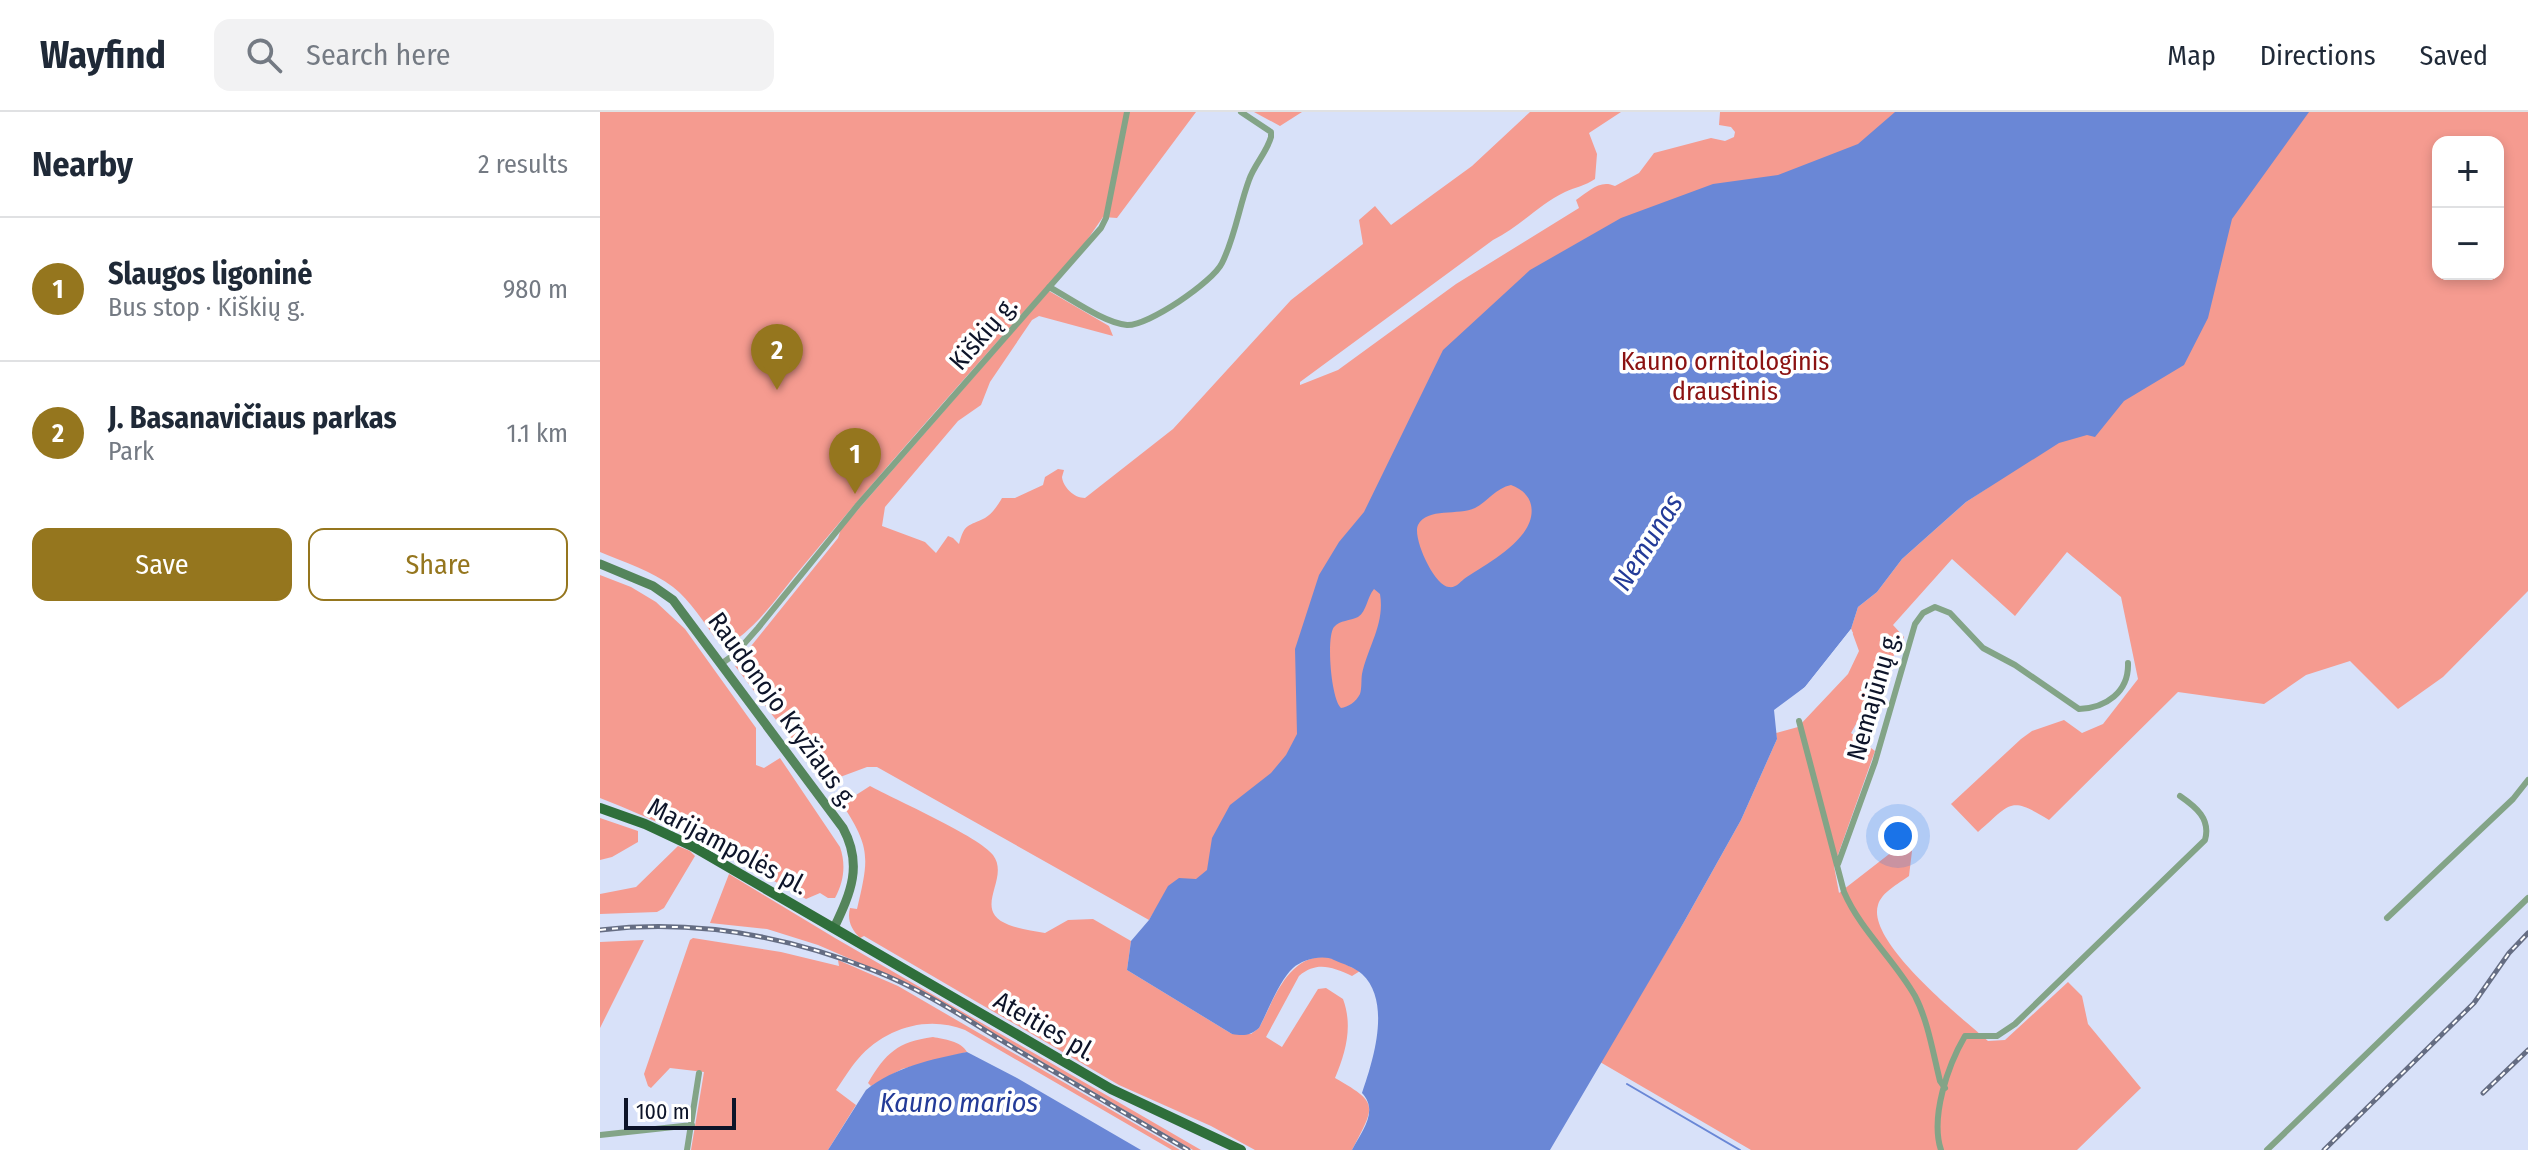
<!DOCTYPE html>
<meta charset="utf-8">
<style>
body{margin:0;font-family:"Fira Sans Condensed",sans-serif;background:#f2f2f3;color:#1f2937}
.controls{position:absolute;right:24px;top:24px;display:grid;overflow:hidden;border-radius:16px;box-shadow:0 4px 12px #0003}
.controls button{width:72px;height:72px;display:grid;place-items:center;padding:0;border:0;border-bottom:2px solid #e0e1e3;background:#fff;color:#1f2937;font:40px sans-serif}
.scale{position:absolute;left:24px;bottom:20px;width:112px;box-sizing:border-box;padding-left:8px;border:4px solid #0d1429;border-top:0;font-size:22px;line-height:28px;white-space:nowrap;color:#0d1429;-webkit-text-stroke:6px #fff;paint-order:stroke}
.you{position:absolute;left:1298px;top:724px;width:28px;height:28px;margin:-20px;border:6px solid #fff;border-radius:50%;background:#1a73e8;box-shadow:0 0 0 12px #1a73e833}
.badge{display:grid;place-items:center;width:52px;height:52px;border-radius:50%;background:#95761e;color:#fff;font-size:26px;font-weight:700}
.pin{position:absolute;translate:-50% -66px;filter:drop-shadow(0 2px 4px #0008)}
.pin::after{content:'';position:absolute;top:42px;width:28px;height:24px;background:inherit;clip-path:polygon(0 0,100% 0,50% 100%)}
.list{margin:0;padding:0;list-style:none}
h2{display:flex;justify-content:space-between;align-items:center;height:104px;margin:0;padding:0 32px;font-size:34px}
h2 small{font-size:26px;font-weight:400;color:#747a83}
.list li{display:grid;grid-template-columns:52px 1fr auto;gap:24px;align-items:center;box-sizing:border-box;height:144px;padding:0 32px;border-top:2px solid #e0e1e3}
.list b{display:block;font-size:30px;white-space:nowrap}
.list p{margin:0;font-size:26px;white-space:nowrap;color:#747a83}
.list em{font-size:26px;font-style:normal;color:#747a83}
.actions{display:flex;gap:16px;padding:24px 32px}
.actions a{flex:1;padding:18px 0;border:2px solid #95761e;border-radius:16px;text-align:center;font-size:28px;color:#95761e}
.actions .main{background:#95761e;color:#fff}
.icon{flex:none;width:44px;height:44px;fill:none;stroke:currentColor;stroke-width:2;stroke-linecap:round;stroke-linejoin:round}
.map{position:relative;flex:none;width:1928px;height:1038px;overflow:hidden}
header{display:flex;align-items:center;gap:48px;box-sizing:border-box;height:112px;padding:0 40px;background:#fff;border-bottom:2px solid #e0e1e3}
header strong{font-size:38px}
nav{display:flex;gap:44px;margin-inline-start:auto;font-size:28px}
.search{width:560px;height:72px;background:#f2f2f3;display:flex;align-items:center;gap:20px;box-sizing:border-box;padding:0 28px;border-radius:16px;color:#747a83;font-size:30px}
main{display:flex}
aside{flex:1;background:#fff}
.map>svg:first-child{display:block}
.green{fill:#f59b90;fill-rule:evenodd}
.water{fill:#6a87d6;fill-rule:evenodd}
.pier{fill:#d8e1f9}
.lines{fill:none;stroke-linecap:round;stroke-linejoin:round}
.stream{stroke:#6a87d6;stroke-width:2}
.minor{stroke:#83a487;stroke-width:6}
.secondary{stroke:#54855b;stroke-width:9}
.primary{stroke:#2f6f3b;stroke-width:10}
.rail-casing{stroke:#656d83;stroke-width:5}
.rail{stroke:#fff;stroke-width:2;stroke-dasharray:6;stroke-linecap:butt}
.labels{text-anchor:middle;stroke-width:7;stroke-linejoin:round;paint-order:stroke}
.street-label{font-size:26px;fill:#0d1429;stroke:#fff}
.park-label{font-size:26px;fill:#8b1212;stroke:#fff}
.water-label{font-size:28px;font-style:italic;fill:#233b98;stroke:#fff}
</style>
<header>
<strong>Wayfind</strong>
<div class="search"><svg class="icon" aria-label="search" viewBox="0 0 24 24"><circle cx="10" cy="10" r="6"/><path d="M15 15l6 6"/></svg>Search here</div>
<nav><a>Map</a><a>Directions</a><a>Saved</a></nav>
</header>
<main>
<aside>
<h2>Nearby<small>2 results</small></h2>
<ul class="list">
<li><span class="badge">1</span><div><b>Slaugos ligoninė</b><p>Bus stop · Kiškių g.</p></div><em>980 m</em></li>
<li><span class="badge">2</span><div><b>J. Basanavičiaus parkas</b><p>Park</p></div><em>1.1 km</em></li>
</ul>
<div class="actions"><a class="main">Save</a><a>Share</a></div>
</aside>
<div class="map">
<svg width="1928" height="1038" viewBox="0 0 1928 1038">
<rect width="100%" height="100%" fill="#d8e1f9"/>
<!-- green -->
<path class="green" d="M0,0H596L517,106L503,105L485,131C387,242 287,352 193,466C179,483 144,532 123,532L117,528C103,510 91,489 73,475C52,459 24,450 0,440Z
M654,0H702L680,14Z
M930,0H1021L989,21L997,42L995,67C985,74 976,75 965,80C940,92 919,115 893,128L700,270V273L738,258L856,172L979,96L976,88C989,79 1000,67 1015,74L1039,61L1054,41L1111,26L1125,29L1134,25L1135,20L1131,15L1119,13L1120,0H1928V479L1843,565L1798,597L1750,549L1706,563L1664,592L1578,580L1449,708C1409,683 1411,692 1378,720L1351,692L1421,627L1432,619L1464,608L1482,621L1503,612L1538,567L1521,485L1467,440L1415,504L1352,447L1293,513L1304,525L1251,621L1275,639L1234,754L1239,781L1306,729L1312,739L1309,764C1298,772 1282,780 1278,793C1266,830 1362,906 1388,929L1405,928L1468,870L1482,884L1488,912L1541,976L1477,1038H1151L1000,950L1084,810L1141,708L1177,627L1176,621L1198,615L1248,562L1259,539L1251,517L1258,495L1277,480L1302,447L1366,390L1389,375L554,800L549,808L277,655H267L224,671L135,554L238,426L241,417L449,179L509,214L513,224L439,204L432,208L390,270L381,293L358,309L285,395L282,414L325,430L336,441L348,424L353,426L359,432C365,410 368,415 385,406C392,402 398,393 402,386H415L443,373L445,365L458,357L464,358L462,365C463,375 474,386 485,386L573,317L691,188L763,132L759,108L775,94L791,113L872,54ZM1838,30H1898V162H1838Z
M0,463L31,475L56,490L85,517L156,616V653L164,656L180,646L240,735C246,752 244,770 235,786H228L220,781L206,787C139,749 72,714 0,686Z
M270,674C294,687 380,725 393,743C411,767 370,798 409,813C420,817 433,819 445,821L468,808L493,807L531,829L527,858L632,922H651L659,916C673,890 687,844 724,845C736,845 749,855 760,859L752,864C732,855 717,849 699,864L666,925L682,935L718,877L726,876L743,887C753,914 746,940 735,966C781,992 774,994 752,1038H655L611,1014L519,973L264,824L260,826C251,817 247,808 250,796L257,797C269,746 271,736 242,692Z
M0,706L38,719V730L12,745L0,748Z
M78,734L90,739L95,744L64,796L57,800L0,802V782L36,775Z
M129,762L235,826L601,1038H593L344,892L283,861L218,833L167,817L110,811Z
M93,826L181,840L239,854L238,848L298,874L580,1038H572L365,918C327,903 285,916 258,947C250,956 243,968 236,978L256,993L228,1038H91L104,960L70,956L51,976L48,974L44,962L90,828Z
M44,828L0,916V830Z
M333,925C344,927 361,929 367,940L302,957L271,974L268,971C286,941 297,930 333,925Z"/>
<!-- water -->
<path class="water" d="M1295,0H1709L1632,107L1608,206L1584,253L1524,289L1495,325L1487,323L1459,331L1366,390L1302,447L1277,480L1258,495L1251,517L1205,575L1174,598L1177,627L1141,708L1084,810L950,1038H752C762,1019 779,999 762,981C773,949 792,890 762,862C754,855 743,852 734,848C722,842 702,848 693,856C679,869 668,899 659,916C650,924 643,924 632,922L527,858L531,829L549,808L568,774L579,766L596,767L607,758L612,726L630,693L671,661L686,643L697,622L695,537L719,463L739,430L764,400L843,238L930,158L1021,106L1113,72L1178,63L1258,32ZM911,373C920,376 929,383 931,393C938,426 886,452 864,467C859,471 856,476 849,475C834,474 812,425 818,413C827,395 859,404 875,396C888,389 896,376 911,373ZM774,477L780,482C785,512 768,534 762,562C761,568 762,576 760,582C756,590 748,595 741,596C731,587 726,525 734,515C740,508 750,509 758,505C767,499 767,485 774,477Z
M367,940L417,966L541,1038H228L266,978C295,955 332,947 367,940Z"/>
<!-- pier -->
<path class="pier" d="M1251,517L1253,521L1208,577L1187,595L1185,592L1205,575Z"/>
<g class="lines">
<!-- stream -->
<path class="stream" d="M1027,972L1140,1038"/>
<!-- minor -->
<path class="minor" d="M449,175C470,186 504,211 527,213C548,214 613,170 622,151C635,125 639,95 649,68C654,53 667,40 671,25V20L641,0
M121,552L135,542L158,516L258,393L501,116L506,106L527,0
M1199,609L1244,780C1261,819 1294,847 1315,884C1328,909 1333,941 1340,969L1345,976
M1238,752L1275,650L1315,512L1323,501L1335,495L1350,501L1383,536L1415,553L1479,597C1506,596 1529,580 1528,551
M1787,806L1913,687L1928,668
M0,1023L92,1013
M87,1038L99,961
M1341,1038C1330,1005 1348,953 1365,924H1397L1415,912L1605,728C1611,707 1596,695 1580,684
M1667,1038L1928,786"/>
<!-- secondary -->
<path class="secondary" d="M0,452L53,474L73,488L243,716C263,753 251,780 234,816"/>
<!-- primary -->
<path class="primary" d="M0,696L45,712L92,734L511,977L641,1038"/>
<!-- rail casing -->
<g class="rail-casing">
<path id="rail" d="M0,818C94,807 188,824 275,859C326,879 372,911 419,939C475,972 531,1005 588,1038
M1883,981L1928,938
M1724,1038L1874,891L1909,841L1928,821"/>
</g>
<!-- rail -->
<use href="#rail" class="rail"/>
</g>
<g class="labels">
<!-- street labels -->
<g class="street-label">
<text transform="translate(383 221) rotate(-49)" y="9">Kiškių g.</text>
<text transform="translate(1273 584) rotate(-74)" y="9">Nemajūnų g.</text>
<text transform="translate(183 598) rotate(54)" y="9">Raudonojo Kryžiaus g.</text>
<text transform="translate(128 734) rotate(28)" y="9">Marijampolės pl.</text>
<text transform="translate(445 914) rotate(30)" y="9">Ateities pl.</text>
</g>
<!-- park labels -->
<g class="park-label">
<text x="1125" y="258">Kauno ornitologinis<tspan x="1125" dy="30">draustinis</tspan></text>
</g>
<!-- water labels -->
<g class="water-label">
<text transform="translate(1047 430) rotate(-58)" y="10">Nemunas</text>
<text x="359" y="1000">Kauno marios</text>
</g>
</g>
</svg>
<div class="controls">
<button>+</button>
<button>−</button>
</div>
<div class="scale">100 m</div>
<div class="you"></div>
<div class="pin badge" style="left:255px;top:382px">1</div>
<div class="pin badge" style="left:177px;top:278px">2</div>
</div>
</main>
